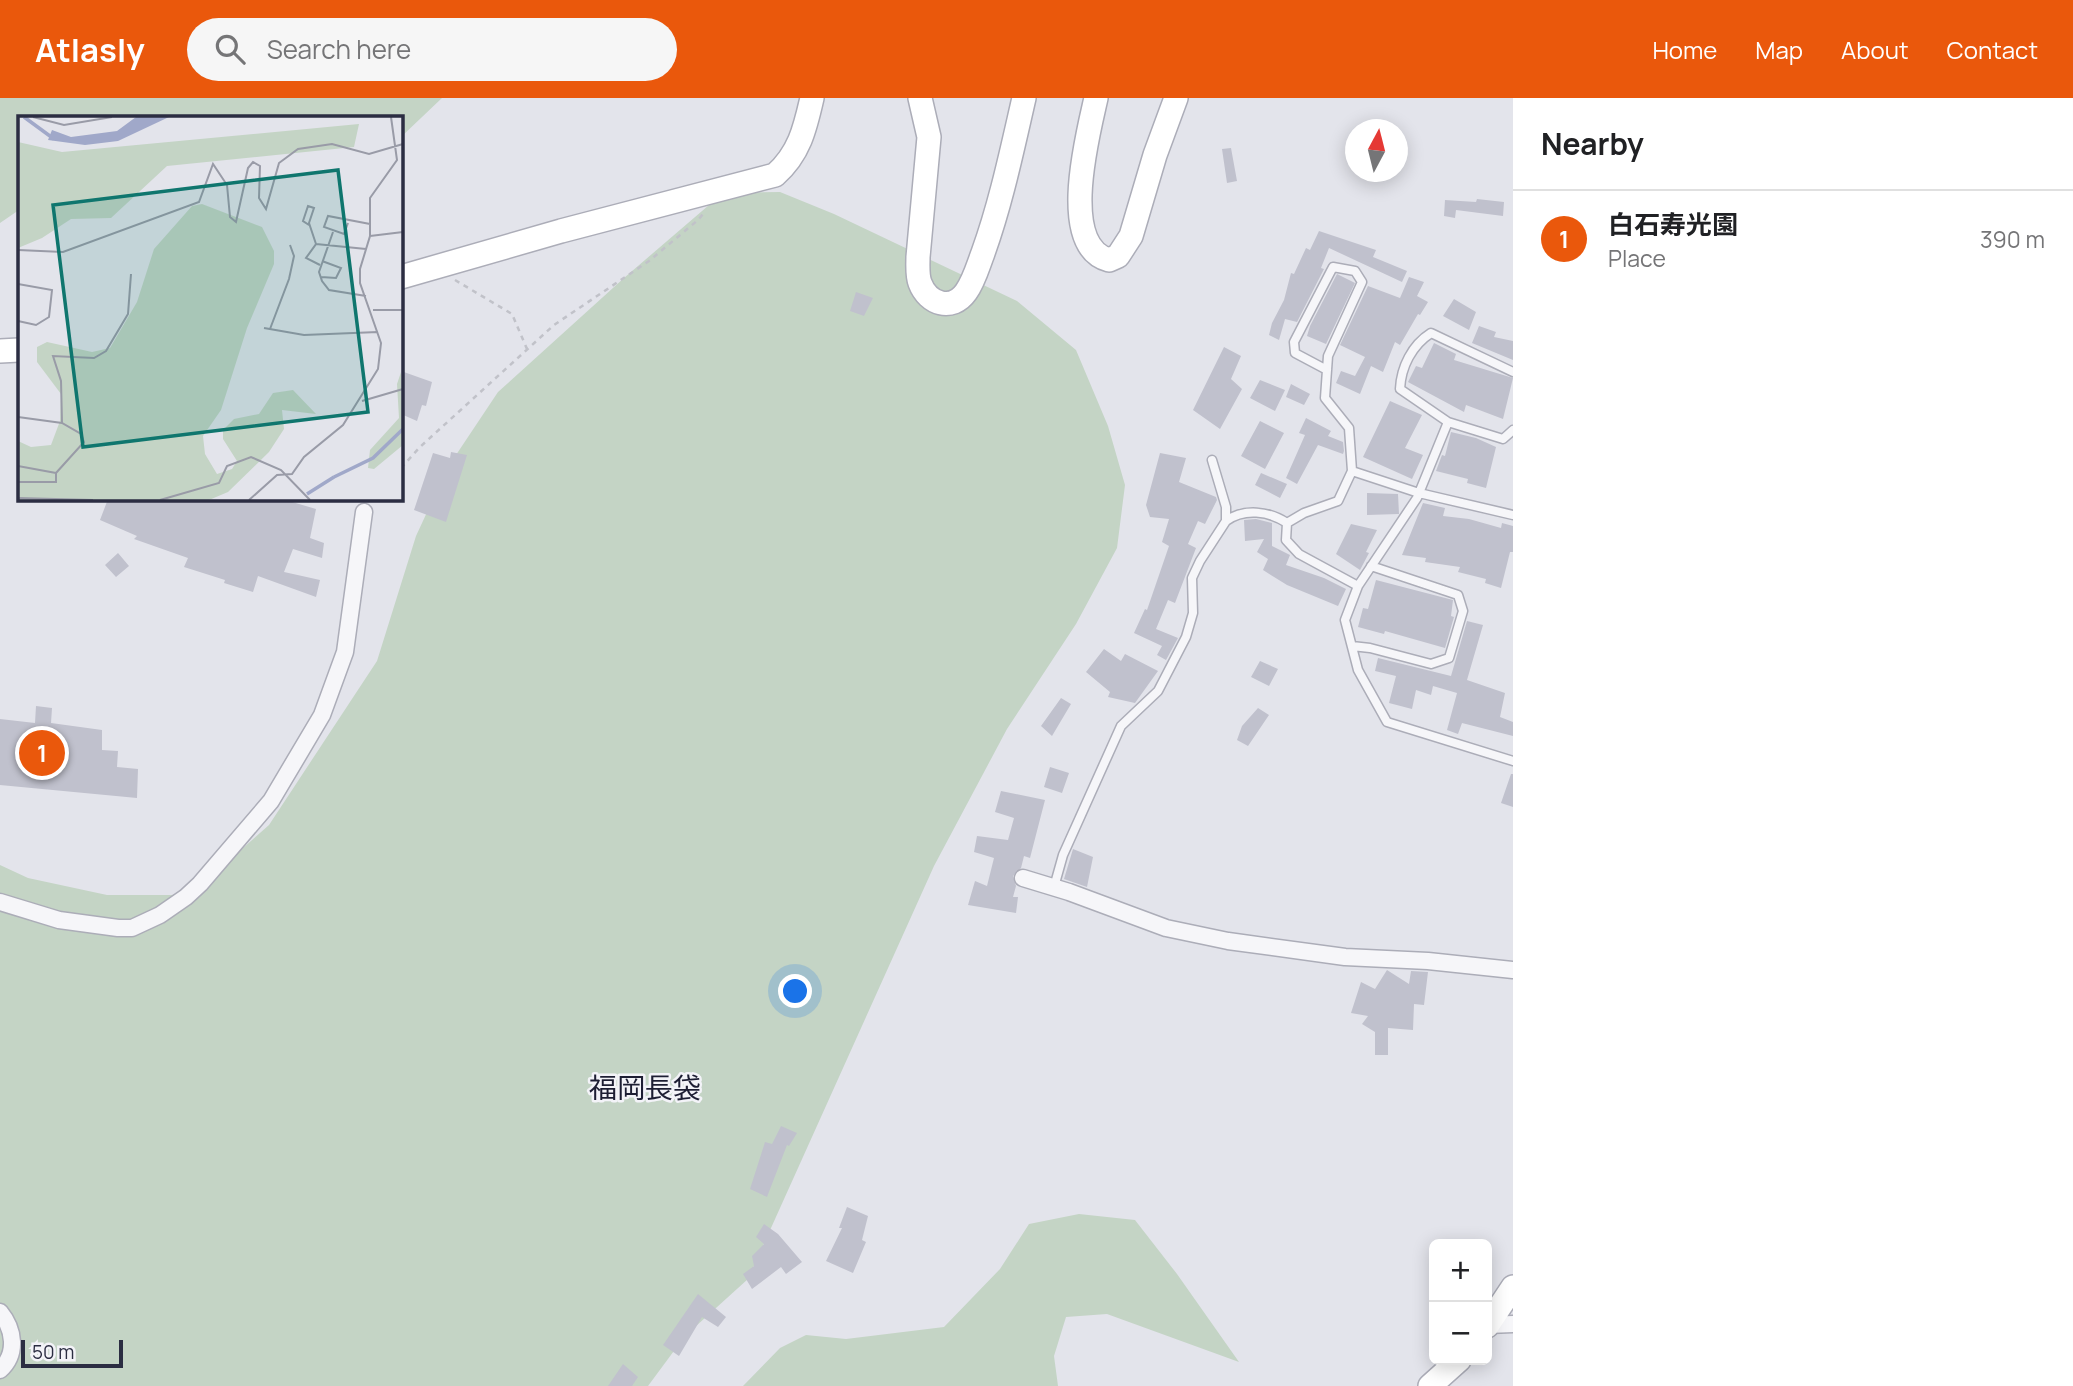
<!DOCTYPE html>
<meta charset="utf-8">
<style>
body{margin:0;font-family:Manrope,"Noto Sans JP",sans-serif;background:#f6f6f6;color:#202124}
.controls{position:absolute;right:21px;bottom:21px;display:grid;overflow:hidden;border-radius:10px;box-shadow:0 4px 18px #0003}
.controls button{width:63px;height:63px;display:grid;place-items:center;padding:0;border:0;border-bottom:2px solid #e0e0e0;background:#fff;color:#202124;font:35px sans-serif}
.compass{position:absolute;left:1345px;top:21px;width:63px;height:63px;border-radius:50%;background:#fff;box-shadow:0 4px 18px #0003;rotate:7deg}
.scale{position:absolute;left:21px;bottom:18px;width:102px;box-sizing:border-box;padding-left:7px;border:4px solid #2b2d42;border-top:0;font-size:19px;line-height:24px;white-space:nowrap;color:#2b2d42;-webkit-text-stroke:5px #f3f3f8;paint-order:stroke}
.you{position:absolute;left:796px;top:894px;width:24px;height:24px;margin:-18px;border:5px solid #fff;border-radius:50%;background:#1a73e8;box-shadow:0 0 0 10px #1a73e833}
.badge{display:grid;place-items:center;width:46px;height:46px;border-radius:50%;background:#ea580c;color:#fff;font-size:23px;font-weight:700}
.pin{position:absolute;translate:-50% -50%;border:4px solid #fff;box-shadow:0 2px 7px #0006}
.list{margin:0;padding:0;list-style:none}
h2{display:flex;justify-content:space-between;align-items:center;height:91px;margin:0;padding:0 28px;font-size:30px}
h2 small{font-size:23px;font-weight:400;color:#757577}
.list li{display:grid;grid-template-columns:46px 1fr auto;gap:21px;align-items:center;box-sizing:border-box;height:98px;padding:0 28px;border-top:2px solid #e0e0e0}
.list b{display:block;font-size:26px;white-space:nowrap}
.list p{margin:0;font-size:23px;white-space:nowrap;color:#757577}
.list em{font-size:23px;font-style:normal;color:#757577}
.icon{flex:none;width:38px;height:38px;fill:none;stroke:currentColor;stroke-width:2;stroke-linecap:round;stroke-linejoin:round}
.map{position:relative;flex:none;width:1513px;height:1288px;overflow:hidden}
header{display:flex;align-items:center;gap:42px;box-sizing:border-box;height:98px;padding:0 35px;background:#ea580c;color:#fff}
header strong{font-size:33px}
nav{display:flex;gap:38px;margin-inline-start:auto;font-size:24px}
.search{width:490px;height:63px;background:#f6f6f6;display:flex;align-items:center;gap:18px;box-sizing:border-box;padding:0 24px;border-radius:38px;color:#757577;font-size:26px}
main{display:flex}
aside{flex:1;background:#fff}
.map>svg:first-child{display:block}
.green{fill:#c4d4c5}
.building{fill:#c0c1cd}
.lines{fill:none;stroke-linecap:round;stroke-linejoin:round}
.lane-casing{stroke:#acadb8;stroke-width:11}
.street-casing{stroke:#acadb8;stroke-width:19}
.secondary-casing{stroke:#acadb8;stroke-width:26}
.path{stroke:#c1c2c9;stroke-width:2.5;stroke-dasharray:5 5;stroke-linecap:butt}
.lane{stroke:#f6f6f9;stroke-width:8}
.street{stroke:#f6f6f9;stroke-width:16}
.secondary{stroke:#fff;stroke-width:23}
.labels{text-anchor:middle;stroke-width:5;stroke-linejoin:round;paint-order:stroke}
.quarter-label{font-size:28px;fill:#1d1e33;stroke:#f3f3f8}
.inset-river{fill:none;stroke:#a0a8c9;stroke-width:3.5}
.inset-road{fill:none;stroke:#999ba7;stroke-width:2}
.view{fill:#0f766e;fill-opacity:0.15;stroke:#0f766e;stroke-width:3.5}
.inset-edge{fill:none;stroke:#2b2d42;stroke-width:3.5}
</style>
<header>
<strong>Atlasly</strong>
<div class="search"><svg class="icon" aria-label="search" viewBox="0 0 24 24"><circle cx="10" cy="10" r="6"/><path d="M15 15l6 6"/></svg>Search here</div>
<nav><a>Home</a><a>Map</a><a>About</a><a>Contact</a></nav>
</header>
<main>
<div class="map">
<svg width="1513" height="1288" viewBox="0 0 1513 1288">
<rect width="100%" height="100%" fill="#e3e4eb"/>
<!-- green -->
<path class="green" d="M0,0H442L401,39V19H19V112L0,125Z
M780,94L834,116L1017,203L1076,252L1108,328L1125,387L1117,450L1076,526L1007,631L934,768L748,1181L685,1238L648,1288H0V767L28,780L107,797H172L205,784L269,727L377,563L416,438L448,369L498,294L624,180L723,95Z
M1079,1116L1135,1122L1177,1176L1239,1264L1107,1216L1066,1219L1054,1258L1058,1288H743L780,1250L806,1237L846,1241L944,1229L1000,1171L1029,1126Z"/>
<!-- building -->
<path class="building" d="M1231,50L1237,83L1227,85L1222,51Z
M1477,101L1504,104L1503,118L1456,112L1455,120L1444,118L1445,102L1476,104Z
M1319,133L1376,152L1373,159L1407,173L1402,184L1329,150L1321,170L1324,171L1297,224L1285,221L1279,242L1269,237L1272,225L1284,202L1291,175L1294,176L1306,150L1310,152Z
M1337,176L1355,185L1326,246L1307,238L1310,228Z
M1409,179L1424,184L1417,198L1428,204L1420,217L1418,216L1400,247L1395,244L1383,274L1371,268L1360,296L1336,285L1341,273L1355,278L1365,259L1340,247L1368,188L1400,200Z
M856,194L873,200L864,218L850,213Z
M1454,201L1476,214L1469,232L1443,218Z
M1479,228L1496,234L1494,239L1513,243V262L1472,245Z
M1434,245L1456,256L1454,262L1513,280L1503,321L1466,307L1464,314L1408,284L1416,268L1422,270Z
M1224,249L1241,258L1231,281L1242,291L1220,331L1193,312Z
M401,273L432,284L426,308L422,307L417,323L401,316L403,301L401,300Z
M1260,282L1285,292L1275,313L1250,300Z
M1291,286L1310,296L1304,307L1286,299Z
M1390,303L1422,317L1405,350L1423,357L1412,381L1363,359Z
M1306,320L1331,333L1328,338L1343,344L1344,353L1343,356L1318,347L1297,386L1286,380L1305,337L1299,335Z
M1260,323L1284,335L1265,371L1241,358Z
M1451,334L1476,340L1496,349L1486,390L1467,385L1468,381L1436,373L1442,357L1445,358Z
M451,354L467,357L446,424L414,412L433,355L450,360Z
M1160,355L1186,360L1179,384L1216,399L1217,402L1205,426L1198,423L1188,446L1196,450L1175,505L1168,502L1156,531L1178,540L1166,562L1157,557L1162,548L1134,535L1145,511L1147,512L1169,448L1162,444L1169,421L1150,419L1146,407Z
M1261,375L1287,386L1280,400L1255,387Z
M1367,395L1398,396L1399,416L1367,417Z
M108,401L146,404L147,401H282L316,411L310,440L324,445L322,460L293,451L284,474L320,482L316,499L258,478L253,494L224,485L225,482L184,469L188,460L134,441L137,438L100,422Z
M1423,405L1445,410L1443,418L1469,421L1501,430L1502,425L1513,428V454H1510L1501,490L1485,485L1486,481L1458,474L1460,469L1425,464L1426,460L1402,457Z
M1256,421L1272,425V448L1290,457L1286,467L1324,480L1346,491L1338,508L1287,487L1263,472L1268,461L1257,454L1264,441L1245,443L1244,422Z
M1351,426L1377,432L1366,454L1369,455L1360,472L1336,456Z
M118,455L129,468L116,479L105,467Z
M1376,482L1453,502L1451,518L1454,519L1445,550L1385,533L1384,536L1358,529L1363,510L1368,511Z
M1467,523L1483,527L1467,582L1505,595L1500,619L1513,624V638L1462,625L1458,636L1447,632L1457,595L1433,588L1431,597L1416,592L1412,611L1389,605L1396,578L1375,573L1378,560L1451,578Z
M1104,551L1121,563L1125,556L1158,573L1135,605L1108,599L1110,594L1086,574Z
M1260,563L1278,571L1269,588L1251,579Z
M1061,600L1071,606L1052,638L1041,628Z
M36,608L52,610L51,625L102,632V652L118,653L117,669L138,671L137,700L0,687V621L35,625Z
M1258,610L1269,617L1248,648L1237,642L1242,628Z
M1050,669L1069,675L1062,695L1044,689Z
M1511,676H1513V709L1501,705Z
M1001,693L1045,702L1030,760L1024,758L1021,770L1013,778L1016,788L1013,799H1018L1016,815L968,807L975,783L987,788L994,760L974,754L977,738L1008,742L1014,720L995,714Z
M1073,751L1093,759L1087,789L1064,781Z
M1387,872L1409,886L1411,873L1428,874L1424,907L1414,906L1413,932L1388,930V957H1375V934L1362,926L1368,918L1351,915L1361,884L1375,891Z
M781,1028L797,1035L789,1048L787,1047L767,1099L750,1091L765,1044L772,1046Z
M847,1109L868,1118L862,1142L866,1144L853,1175L826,1163L842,1130H839Z
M764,1126L778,1136L802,1164L786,1176L781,1169L752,1191L743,1176L754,1168L752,1158L764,1146L756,1139Z
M698,1196L726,1219L718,1229L702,1219L679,1258L663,1247Z
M623,1266L638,1279L632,1288H608Z"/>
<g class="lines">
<!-- lane casing -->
<g class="lane-casing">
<path id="lane" d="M1327,272L1295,255L1294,244L1333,169L1355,173L1362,184L1328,258L1325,300L1349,330L1352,373L1338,403L1304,415L1287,425L1286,442L1299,456L1358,488
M1513,274L1431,235C1412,247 1401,269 1400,291L1448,324L1503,341L1513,332
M1448,324L1417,400L1358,488L1345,522L1358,572L1387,624L1513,663
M1352,373L1419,395L1513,417
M1226,423C1244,410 1269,413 1287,425
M1352,548L1370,550L1431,566L1449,560L1463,513L1458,497L1371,468
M1054,789L1063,757L1121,628L1158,593L1186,539L1193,515L1192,480L1200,463L1226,423V409L1212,362"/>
</g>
<!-- street casing -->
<g class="street-casing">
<path id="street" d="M1023,780L1069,794L1166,830L1228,843L1345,859L1428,863L1513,872
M0,804L59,822L118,830H132L160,817L186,799L200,786L271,703L322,617L345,554L364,414
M0,1214C14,1231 18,1256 0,1272
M1488,1227L1513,1226"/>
</g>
<!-- secondary casing -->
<g class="secondary-casing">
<path id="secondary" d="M920,0L929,39L918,159C918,167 917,177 920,185C928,206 952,214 966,194C974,183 978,168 983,155C1001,105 1012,52 1024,0
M1096,0C1088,36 1058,148 1109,162L1118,158L1131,138L1155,57L1176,0
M401,179L561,133L775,77C799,56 805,31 812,0
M0,253L19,252
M1487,1228L1513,1189
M1430,1288L1459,1262"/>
</g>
<!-- path -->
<path class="path" d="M455,182L512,216L527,251
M401,370L420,349L554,227L649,163L698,122L703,116"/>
<!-- lane -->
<use href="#lane" class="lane"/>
<!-- street -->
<use href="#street" class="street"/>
<!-- secondary -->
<use href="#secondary" class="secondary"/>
</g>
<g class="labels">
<!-- quarter labels -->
<g class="quarter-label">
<text x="645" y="1000">福岡長袋</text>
</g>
</g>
<!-- overview -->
<g transform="translate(18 18)">
<rect width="385" height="385" fill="#e3e4eb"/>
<path d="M341,8L336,31L149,50L93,102L53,103L24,122L0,132V26L44,36ZM184,88L244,111L256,135V148L229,212L203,294L185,320L187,338L199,358L214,353L219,345L205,323V314L216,303L241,298L255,277L275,274L298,298L264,294L266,313L251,336L210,376L191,384H0V325L13,331L33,329L42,305L43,278L19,246V231L29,226L74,236L92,232L119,186L136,133L174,90ZM383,256L385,329L356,353L350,352L352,334L381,302L379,268Z" fill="#c4d4c5"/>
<path d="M118,1H151L100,25L67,29L30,24L34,14L53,21L99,15Z" fill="#a0a8c9"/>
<path class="inset-river" d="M6,1L36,23M316,361L355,342L385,313M289,378L316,361"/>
<path class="inset-road" d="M15,1L46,9L94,1M330,107L326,118L306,111L310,100L352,108M291,109L285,105L290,90L296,92L291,107L298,128L288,142L302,149M315,116L301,156L304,165L311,174L348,180M352,120L385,116M298,128L348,133M0,134L45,136L181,86L195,48L209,69L212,101L218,106L230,52L235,46L242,50L241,82L248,93L261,47L280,33L314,28L351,38L385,28M303,161L318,162L323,152L304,145M0,168L34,174L31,201L18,209L0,205M355,194H385M246,212L286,219L360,216M252,213L271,163L276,140L272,129M344,285L385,273M0,301L44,307L63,318L66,326L38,357V366H0M44,307L43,265L35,240L76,242L88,235L110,198L113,158M0,350L38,357M0,382L75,384M142,384L201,367L209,350L233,341L263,354L292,384M231,384L259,359L274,358L286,341L325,309L360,253L363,227L342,167V153L352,120V82L379,44L373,1"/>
<path class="view" d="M320,54L350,296L65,331L35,89Z"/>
<rect width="385" height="385" class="inset-edge"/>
</g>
</svg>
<div class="controls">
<button>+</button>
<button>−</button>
</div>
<svg class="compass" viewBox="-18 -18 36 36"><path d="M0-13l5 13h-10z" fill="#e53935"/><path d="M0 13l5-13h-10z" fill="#757577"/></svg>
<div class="scale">50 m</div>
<div class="you"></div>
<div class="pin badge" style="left:42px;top:655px">1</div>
</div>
<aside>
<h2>Nearby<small></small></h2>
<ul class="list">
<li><span class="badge">1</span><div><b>白石寿光園</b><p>Place</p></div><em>390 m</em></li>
</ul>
</aside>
</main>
